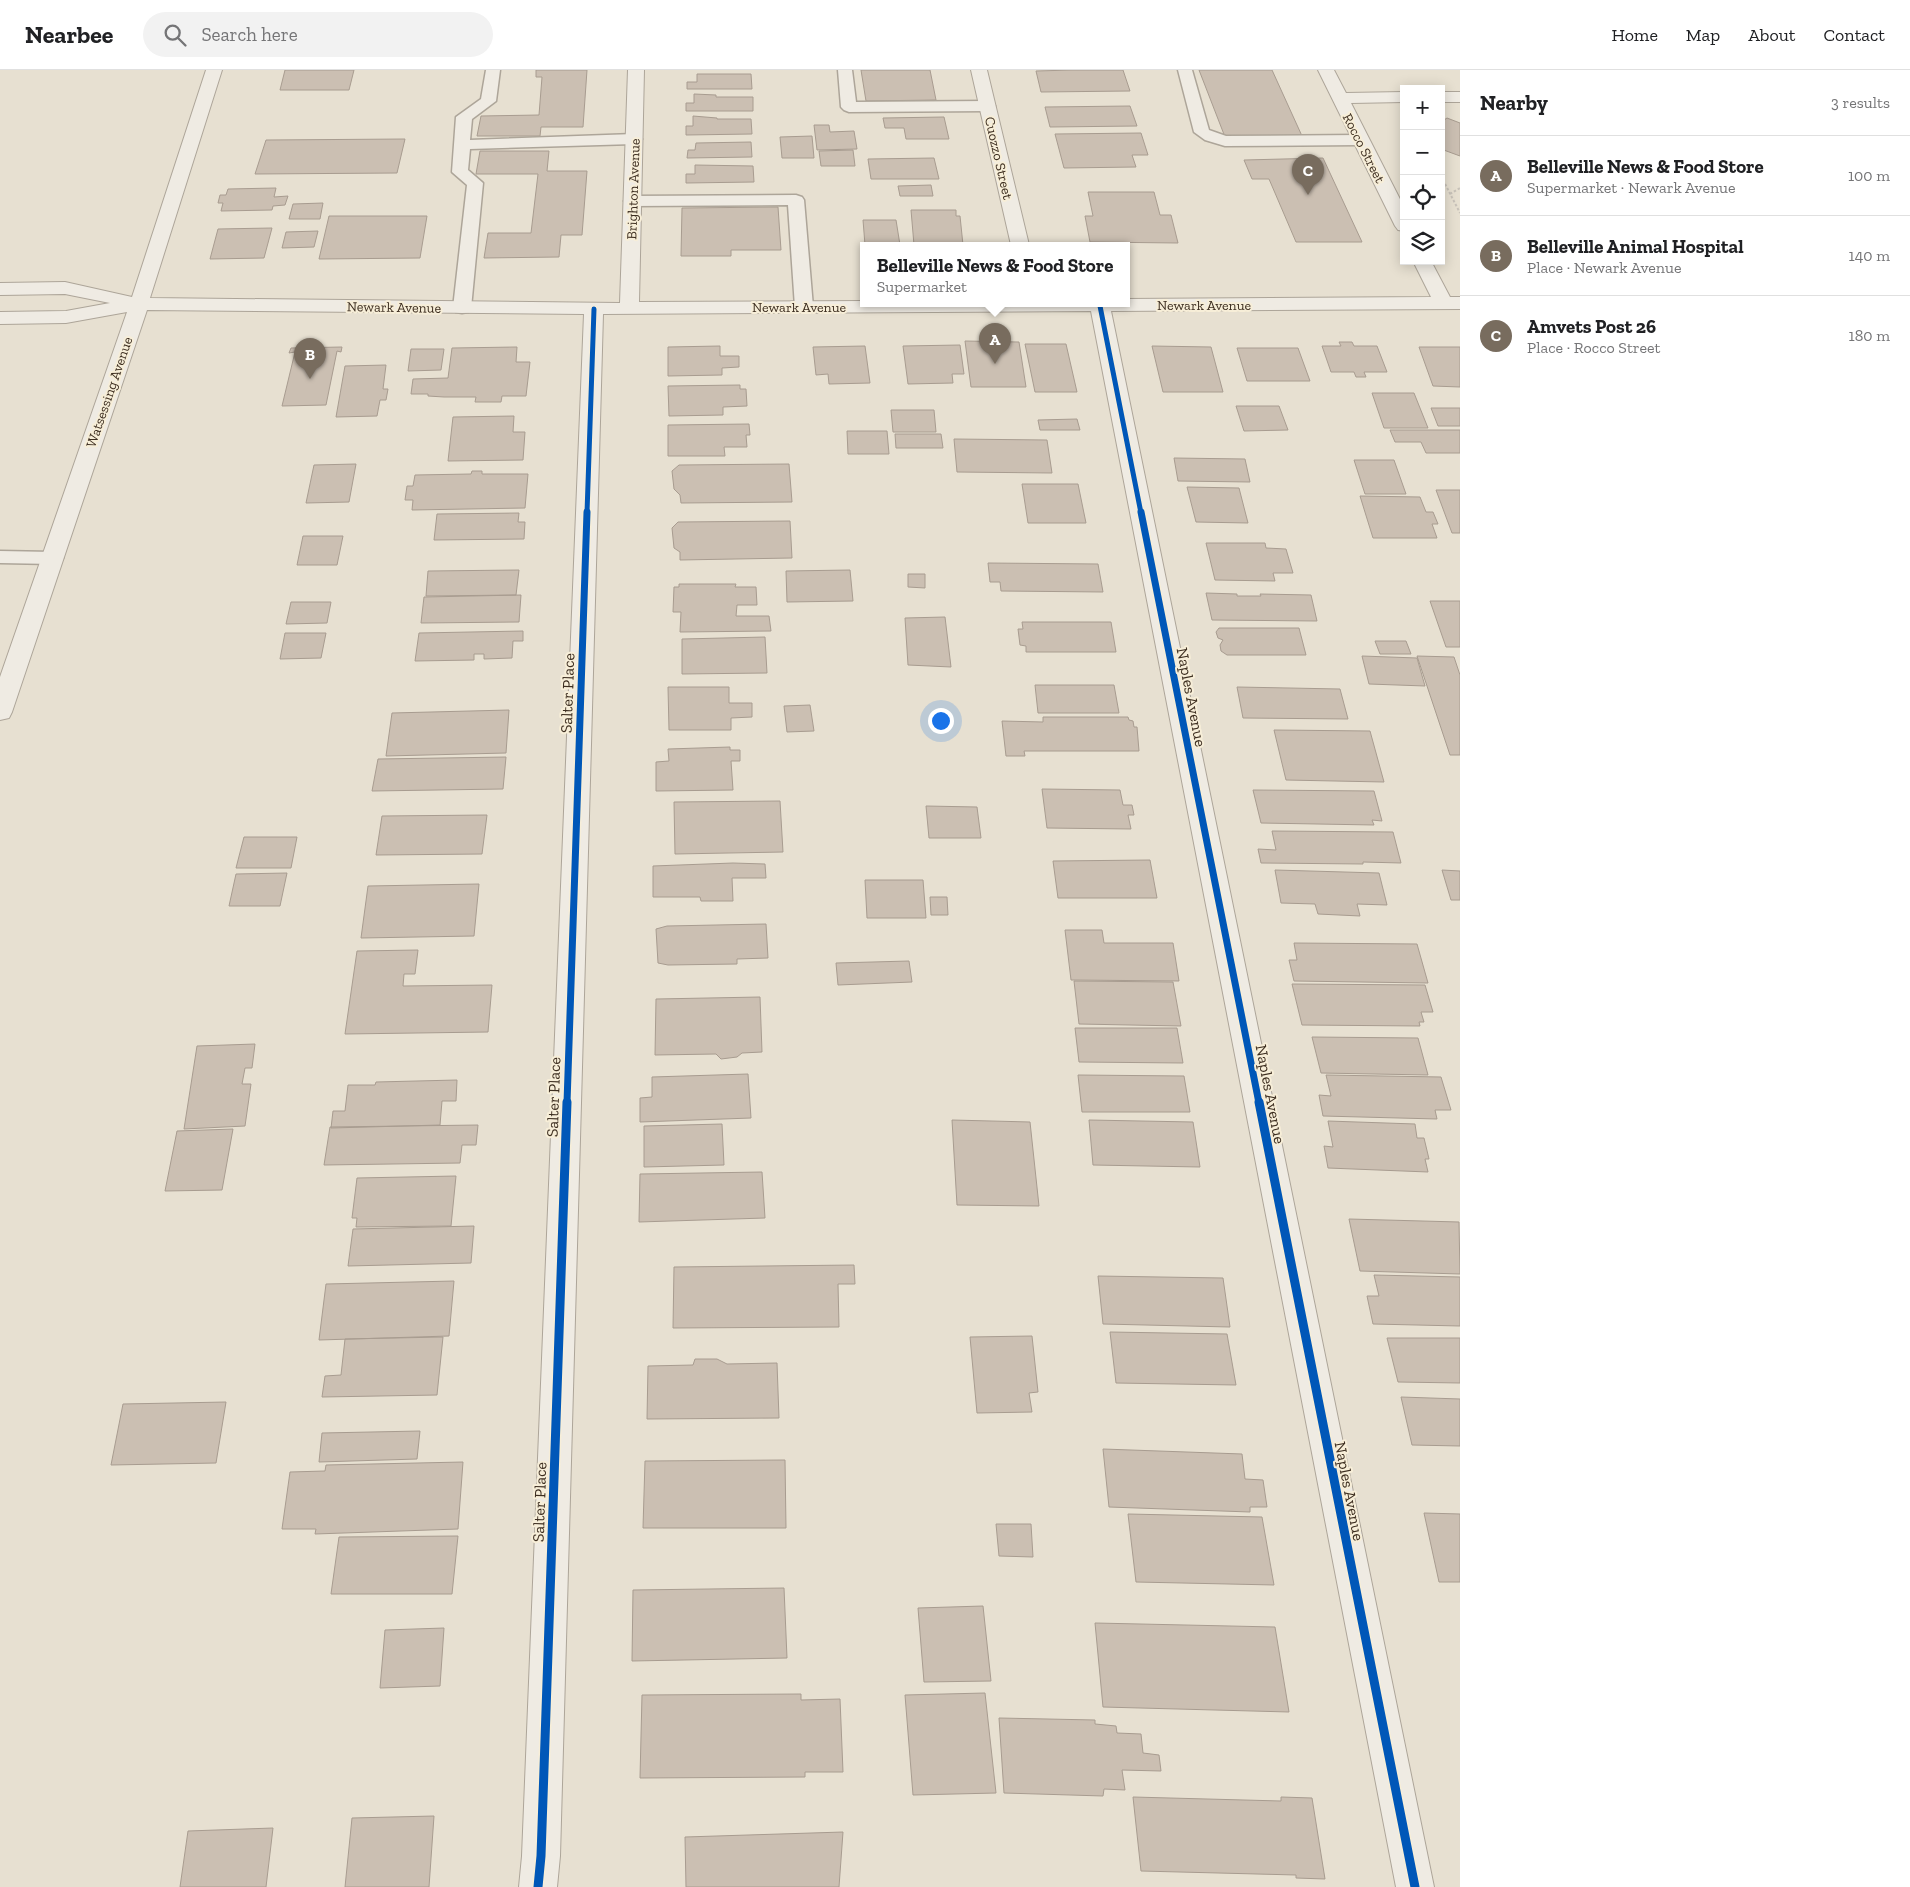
<!DOCTYPE html>
<meta charset="utf-8">
<style>
body{margin:0;font-family:"Zilla Slab",serif;background:#f2f2f2;color:#202124}
.controls{position:absolute;right:15px;top:15px;display:grid;overflow:hidden;border-radius:0px;box-shadow:0 2px 12px #0003}
.controls button{width:45px;height:45px;display:grid;place-items:center;padding:0;border:0;border-bottom:1px solid #e0e0e0;background:#fff;color:#202124;font:25px sans-serif}
.you{position:absolute;left:940px;top:650px;width:18px;height:18px;margin:-12px;border:4px solid #fff;border-radius:50%;background:#1a73e8;box-shadow:0 0 0 8px #1a73e833}
.badge{display:grid;place-items:center;width:32px;height:32px;border-radius:50%;background:#786c5e;color:#fff;font-size:16px;font-weight:700}
.pin{position:absolute;translate:-50% -41px;filter:drop-shadow(0 1px 2px #0008)}
.pin::after{content:'';position:absolute;top:26px;width:18px;height:15px;background:inherit;clip-path:polygon(0 0,100% 0,50% 100%)}
.popup{position:absolute;left:860px;top:172px;width:270px;height:65px;box-sizing:border-box;display:grid;place-content:center;border-radius:0px;background:#fff;filter:drop-shadow(0 1px 4px #0005);font-size:16px;white-space:nowrap;color:#757577}
.popup b{font-size:19px;color:#202124}
.popup::after{content:'';position:absolute;left:50%;top:100%;margin-left:-10px;border:10px solid transparent;border-top-color:#fff}
.list{margin:0;padding:0;list-style:none}
h2{display:flex;justify-content:space-between;align-items:center;height:65px;margin:0;padding:0 20px;font-size:21px}
h2 small{font-size:16px;font-weight:400;color:#757577}
.list li{display:grid;grid-template-columns:32px 1fr auto;gap:15px;align-items:center;box-sizing:border-box;height:80px;padding:0 20px;border-top:1px solid #e0e0e0}
.list b{display:block;font-size:19px;white-space:nowrap}
.list p{margin:0;font-size:16px;white-space:nowrap;color:#757577}
.list em{font-size:16px;font-style:normal;color:#757577}
.icon{flex:none;width:28px;height:28px;fill:none;stroke:currentColor;stroke-width:2;stroke-linecap:round;stroke-linejoin:round}
.map{position:relative;flex:none;width:1460px;height:1817px;overflow:hidden}
header{display:flex;align-items:center;gap:30px;box-sizing:border-box;height:70px;padding:0 25px;background:#fff;border-bottom:1px solid #e0e0e0}
header strong{font-size:24px}
nav{display:flex;gap:28px;margin-inline-start:auto;font-size:18px}
.search{width:350px;height:45px;background:#f2f2f2;display:flex;align-items:center;gap:12px;box-sizing:border-box;padding:0 18px;border-radius:28px;color:#757577;font-size:19px}
main{display:flex}
aside{flex:1;background:#fff}
.map>svg:first-child{display:block}
.building{fill:#cbbfb2;stroke:#a89c90}
.lines{fill:none;stroke-linecap:round;stroke-linejoin:round}
.service-casing{stroke:#ada599;stroke-width:3}
.minor-casing{stroke:#ada599;stroke-width:2}
.path{stroke:#c8c2b9;stroke-width:2;stroke-dasharray:2.5 2;stroke-linecap:butt}
.service{fill:#efebe3;fill-rule:evenodd}
.minor{fill:#efebe3;fill-rule:evenodd}
.cycleway-far2-casing{stroke:#f7eed8;stroke-width:7}
.cycleway-far1-casing{stroke:#f7eed8;stroke-width:10}
.cycleway-casing{stroke:#f7eed8;stroke-width:12}
.cycleway-far2{stroke:#0057b8;stroke-width:5}
.cycleway-far1{stroke:#0057b8;stroke-width:7}
.cycleway{stroke:#0057b8;stroke-width:9}
.labels{text-anchor:middle;stroke-width:4;stroke-linejoin:round;paint-order:stroke}
.far-street-label{font-size:14px;fill:#3d2e20;stroke:#f7eed8}
.street-label{font-size:16px;fill:#3d2e20;stroke:#f7eed8}
</style>
<header>
<strong>Nearbee</strong>
<div class="search"><svg class="icon" aria-label="search" viewBox="0 0 24 24"><circle cx="10" cy="10" r="6"/><path d="M15 15l6 6"/></svg>Search here</div>
<nav><a>Home</a><a>Map</a><a>About</a><a>Contact</a></nav>
</header>
<main>
<div class="map">
<svg width="1460" height="1817" viewBox="0 0 1460 1817">
<rect width="100%" height="100%" fill="#e7e0d1"/>
<!-- building -->
<path class="building" d="M285,0H354L349,20H280Z
M536,0H587L583,57H541L540,66H477L481,46L539,45L542,7H536Z
M861,0H930L936,30L866,31Z
M1072,0H1123L1130,21L1041,22L1036,1Z
M1199,0H1272L1302,66L1225,67Z
M697,4H751L752,19H687V12H697Z
M694,24L716,25V27H753V41H686V33H694Z
M1130,36L1137,56L1050,57L1045,37Z
M693,46L717,48V49H751L752,64L686,65V56H693Z
M944,47L949,69H906L904,58H885L883,48Z
M1447,48L1460,53V86L1441,79V52Z
M814,55H829L830,62L854,61L857,79L817,80Z
M1141,63L1148,85H1132L1136,97L1064,98L1055,64Z
M812,66L814,88H782L780,67Z
M405,69L397,103L255,104L266,70Z
M751,72L752,87L687,88L688,80H695L696,73Z
M853,80L855,96H821L819,81Z
M480,81H549L547,101H587L582,165H561L559,187L484,188L488,163H531L538,104H476Z
M934,88L939,109H871L868,89Z
M1323,88L1362,172H1296L1269,109H1252L1244,90Z
M695,95L753,96L754,112L686,113V104H695Z
M931,115L933,126H900L898,116Z
M276,118L274,127L288,126L285,135L273,136L272,140L221,141L223,133H218L220,125H226L228,119Z
M1088,122H1154L1160,145H1171L1178,173L1090,172L1085,146H1093Z
M323,133L320,149H289L293,134Z
M778,137L781,180H731V186H681L682,138Z
M911,140H956V146H960L963,175H914Z
M329,146H427L420,188L319,189Z
M863,150H896L900,175H865Z
M272,158L264,188L210,189L218,159Z
M318,161L314,177L282,178L286,162Z
M965,271L1019,272L1026,317H971Z
M1339,272H1352L1354,276H1377L1387,302H1364L1366,307H1356L1354,302H1331L1322,276H1341Z
M1025,274H1066L1077,322H1035Z
M960,275L964,304H952L953,313L908,314L903,276Z
M720,276V286H739V297L722,298V305L668,306V277Z
M865,276L870,313L829,314L828,304L816,305L813,277Z
M1152,276L1211,277L1223,322H1163Z
M342,277L341,282L337,281L326,335L282,336L295,282L289,283L291,278Z
M517,277L516,292H530L526,326H502L501,332H475L476,327H444L428,326V324H411L413,309L448,308L452,278Z
M1419,277H1460V317L1433,316Z
M1237,278H1298L1310,311H1247Z
M411,279H444L441,300L408,301Z
M386,295L383,319H388L386,330H380L377,346L336,347L345,296Z
M740,315V319H746L747,336L723,337V345L669,346L668,316Z
M1372,323H1414L1428,358H1384Z
M1236,336H1279L1288,360L1244,361Z
M1431,338H1460V356H1438Z
M891,340H934L936,362H893Z
M514,346L513,362H525L523,390L448,391L453,347Z
M1077,349L1080,360H1040L1038,350Z
M749,354L750,365H746L747,377H724L725,386H668V355Z
M1390,360H1460V383H1426L1421,372H1395Z
M847,361H887L889,384H848Z
M895,364H941L943,378H896Z
M954,369L1047,370L1052,403L957,402Z
M1174,388L1245,389L1250,412L1178,411Z
M1354,390H1394L1406,424H1365Z
M356,394L349,432L306,433L314,395Z
M789,394L792,432L681,433L680,425L674,419L672,401L679,395Z
M472,401H482V404H528L525,438L412,440L413,430H405L407,416H413L415,405L471,404Z
M1022,414H1078L1086,453H1028Z
M1187,417L1239,418L1248,453L1196,452Z
M1436,420H1460V463H1452Z
M1360,426L1420,427L1426,442H1433L1438,454H1432L1437,468H1373Z
M519,443L518,452H525L524,469L434,470L437,444Z
M790,451L792,488L680,490V482L674,478L672,458L678,452Z
M303,466H343L337,495H297Z
M1206,473H1265L1266,478L1286,479L1293,503H1273L1275,511L1215,510Z
M988,493L1098,494L1103,522L1001,521L1000,512H990Z
M519,500L516,525L426,526L428,501Z
M850,500L853,531L787,532L786,501Z
M908,504H925V518L908,517Z
M679,514H736L735,517H756L757,535H737L736,546H769L771,561L680,562L681,542H673L674,517H679Z
M1206,523L1237,524V526H1261L1260,524L1311,525L1317,551L1212,550Z
M521,525L519,552L421,553L424,527Z
M1430,531H1460V577H1446Z
M291,532H331L327,553L286,554Z
M945,547L951,597L908,595L905,548Z
M1022,552H1111L1116,582H1026V576L1020,575L1018,559H1023Z
M1219,558H1299L1306,585H1227L1221,581L1220,575L1223,570L1218,568L1216,562Z
M523,561V571H513L512,588L484,589V584H474V590L415,591L419,563Z
M285,563H326L321,588L280,589Z
M765,567L767,603L682,604V569Z
M1375,571H1406L1411,584H1380Z
M1362,586L1417,588L1425,616L1369,614Z
M1417,586L1454,587L1460,605V685H1450Z
M1035,615H1114L1119,643H1038Z
M668,617H729V633H752V647L731,648V660H669Z
M1237,617L1340,619L1348,649L1243,648Z
M810,635L814,661L787,662L784,636Z
M509,640L506,683L386,686L392,643Z
M1043,647H1128L1129,650L1133,651L1134,657H1137L1139,681H1024L1025,686H1006L1002,651L1043,652Z
M1274,660L1370,661L1384,712L1286,710Z
M730,677V680H740V691H731L733,720L656,721V692L669,691L668,679Z
M506,687L503,719L372,721L378,689Z
M1042,719L1120,720L1123,735H1132L1134,745H1128L1131,759L1047,758Z
M1253,720L1374,721L1382,751L1372,750L1374,755L1261,753Z
M780,731L783,782L675,784L674,732Z
M926,736L977,737L981,768H929Z
M487,745L482,784L376,785L382,746Z
M1272,761L1393,762L1401,793L1363,792V794L1261,793L1258,779L1276,780Z
M244,767H297L291,798H236Z
M1150,790L1157,828H1058L1053,791Z
M733,793L765,794L766,808H732L733,831H701L700,827H653V796Z
M1275,800L1379,803L1387,835L1357,834L1360,846L1318,844L1315,834L1281,833Z
M1442,800L1460,801V830H1451Z
M287,803L280,836H229L236,804Z
M865,810H923L926,848H867Z
M479,814L474,866L361,868L368,816Z
M930,827H947L948,845H931Z
M766,854L768,888L737,889V894L668,895L658,893L656,859L667,856Z
M1065,860H1102L1104,873H1173L1179,911L1071,910Z
M1294,873L1417,874L1428,913L1294,911L1289,890H1297Z
M418,880L415,904H404L403,916L492,915L488,962L345,964L357,881Z
M909,891L912,912L838,915L836,893Z
M1074,911L1173,912L1181,956L1079,954Z
M1292,914L1425,915L1433,942H1421L1424,952H1419L1420,956L1302,955Z
M760,927L762,982L742,983L737,987L721,989L716,984L655,985L656,929Z
M1075,958H1177L1183,993L1079,992Z
M1312,967L1418,968L1428,1005L1321,1003Z
M255,974L252,998H245L242,1014H251L245,1056L184,1059L197,976Z
M748,1004L751,1048L640,1052V1028L652,1027V1007Z
M1078,1005L1184,1006L1190,1042H1082Z
M1326,1005L1441,1007L1451,1040H1435L1437,1049L1323,1046L1319,1025L1331,1026Z
M457,1010L456,1031H442L440,1055L331,1058L333,1041H345L348,1015H375L376,1012Z
M952,1050L1030,1052L1039,1136L957,1135Z
M1089,1050L1193,1052L1200,1097L1093,1095Z
M1328,1051L1415,1054L1417,1068H1424L1429,1089H1425L1428,1102L1328,1098L1324,1076L1333,1077Z
M722,1054L724,1095L644,1097V1056Z
M478,1055L476,1075H462L460,1093L324,1095L330,1057Z
M233,1059L222,1120L165,1121L177,1061Z
M762,1102L765,1148L639,1152L640,1104Z
M456,1106L451,1156L356,1157L357,1148H352L357,1108Z
M1349,1149L1459,1152L1460,1204L1360,1201Z
M474,1156L471,1193L348,1196L353,1159Z
M854,1195L855,1214H838L839,1257L673,1258L674,1197Z
M1374,1205L1460,1207V1256L1373,1254L1367,1226H1379Z
M1098,1206L1223,1208L1230,1257L1103,1254Z
M454,1211L449,1266L319,1270L326,1214Z
M1110,1262L1227,1264L1236,1315L1116,1313Z
M1032,1266L1038,1322L1029,1323L1032,1342L977,1343L970,1267Z
M443,1267L437,1325L322,1327L325,1306L341,1305L345,1269Z
M1387,1268H1460V1313L1398,1312Z
M695,1289H717L727,1294L777,1293L779,1348L647,1349L648,1296L693,1295Z
M1401,1327L1460,1329V1376L1412,1375Z
M226,1332L216,1393L111,1395L123,1334Z
M420,1361L417,1389L319,1392L322,1363Z
M1103,1379L1242,1384L1245,1409L1263,1410L1267,1437H1250V1442L1109,1437Z
M785,1390L786,1458H643L645,1391Z
M463,1392L458,1459L315,1464L316,1459H282L290,1402L325,1401L326,1395Z
M1424,1443L1460,1444V1512H1439Z
M1128,1444L1262,1447L1274,1515L1136,1512Z
M996,1454H1031L1033,1487L999,1486Z
M458,1466L452,1524H331L339,1467Z
M784,1518L787,1588L632,1591L633,1520Z
M983,1536L991,1611L924,1612L918,1538Z
M1095,1553L1275,1557L1289,1642L1103,1637Z
M444,1558L440,1616L380,1618L385,1560Z
M985,1623L996,1723L913,1725L905,1625Z
M801,1624V1630L840,1629L843,1702H805V1707L640,1708L642,1625Z
M999,1648L1095,1650V1654L1116,1656L1117,1663L1141,1664L1143,1683L1159,1685L1161,1701L1122,1700L1125,1720L1104,1719L1103,1726L1004,1723Z
M1133,1727L1281,1731V1727L1312,1728L1325,1809L1296,1808V1805L1141,1801Z
M434,1746L429,1817H345L352,1748Z
M273,1758L266,1817H180L188,1761Z
M843,1762L839,1817H686L685,1767Z"/>
<g class="lines">
<!-- service casing -->
<g class="service-casing">
<path id="service" d="M486,0H500L496,31L472,49L470,70L634,64L640,66L642,69L640,72L634,74L470,79L468,100L483,113L471,238L468,242L462,243L456,242L453,238L467,115L452,102L456,47L481,29Z
M838,0H852L856,32L987,31L992,33L995,36L992,39L987,41L849,42L844,40L841,37Z
M1178,0H1192L1209,60L1226,66L1360,65L1366,67L1368,70L1366,73L1360,75L1225,76L1205,70L1194,62Z
M796,125L802,127L804,130L813,237L810,241L804,242L798,241L795,237L788,135L632,136L626,134L624,131L626,128L632,126Z
M0,481L53,482L60,484L63,488L60,492L53,494L0,493Z"/>
</g>
<!-- minor casing -->
<g class="minor-casing">
<path id="minor" d="M206,0H222L150,228L620,233L628,0H644L639,232L864,231V233H1126V229L1431,227L1413,191H1431L1450,227H1460V239L1111,241L1434,1817H1396L1091,241L603,244L560,1786L557,1817H519L522,1786L584,244L147,240L12,642L9,648L0,650V607L127,242L66,253L0,254V242L66,241L110,233L65,224L0,225V213L65,212L132,227Z
M971,0H987L1029,175H1011Z
M1318,0H1334L1346,23L1404,22V32L1351,33L1404,137V161L1398,160L1395,156Z
M1441,22H1460V32H1441Z"/>
</g>
<!-- path -->
<path class="path" d="M1441,106L1460,143
M1450,124L1460,118"/>
<!-- service -->
<use href="#service" class="service"/>
<!-- minor -->
<use href="#minor" class="minor"/>
<!-- cycleway-far2 casing -->
<g class="cycleway-far2-casing">
<path id="cycleway-far2" d="M1100,236L1141,443
M587,443L594,239"/>
</g>
<!-- cycleway-far1 casing -->
<g class="cycleway-far1-casing">
<path id="cycleway-far1" d="M1141,442L1259,1033
M567,1033L587,442"/>
</g>
<!-- cycleway casing -->
<g class="cycleway-casing">
<path id="cycleway" d="M1259,1032L1415,1817
M538,1817L541,1786L567,1032"/>
</g>
<!-- cycleway-far2 -->
<use href="#cycleway-far2" class="cycleway-far2"/>
<!-- cycleway-far1 -->
<use href="#cycleway-far1" class="cycleway-far1"/>
<!-- cycleway -->
<use href="#cycleway" class="cycleway"/>
</g>
<g class="labels">
<!-- far-street labels -->
<g class="far-street-label">
<text transform="translate(1364 78) rotate(63)" y="5">Rocco Street</text>
<text transform="translate(999 88) rotate(77)" y="5">Cuozzo Street</text>
<text transform="translate(633 119) rotate(-88)" y="5">Brighton Avenue</text>
<text x="1204" y="240">Newark Avenue</text>
<text transform="translate(394 237) rotate(1)" y="5">Newark Avenue</text>
<text x="799" y="242">Newark Avenue</text>
<text transform="translate(109 322) rotate(-71)" y="5">Watsessing Avenue</text>
</g>
<!-- street labels -->
<g class="street-label">
<text transform="translate(567 623) rotate(-88)" y="6">Salter Place</text>
<text transform="translate(1192 627) rotate(79)" y="6">Naples Avenue</text>
<text transform="translate(1271 1024) rotate(79)" y="6">Naples Avenue</text>
<text transform="translate(553 1027) rotate(-88)" y="6">Salter Place</text>
<text transform="translate(1350 1421) rotate(79)" y="6">Naples Avenue</text>
<text transform="translate(539 1432) rotate(-88)" y="6">Salter Place</text>
</g>
</g>
</svg>
<div class="controls">
<button>+</button>
<button>−</button>
<button><svg class="icon" aria-label="locate" viewBox="0 0 24 24"><circle cx="12" cy="12" r="6"/><path d="M12 2v4M12 18v4M2 12h4M18 12h4"/></svg></button>
<button><svg class="icon" aria-label="layers" viewBox="0 0 24 24"><path d="M12 4l9 5-9 5-9-5zM3 14l9 5 9-5"/></svg></button>
</div>
<div class="you"></div>
<div class="pin badge" style="left:995px;top:294px">A</div>
<div class="popup"><b>Belleville News &amp; Food Store</b>Supermarket</div>
<div class="pin badge" style="left:310px;top:309px">B</div>
<div class="pin badge" style="left:1308px;top:125px">C</div>
</div>
<aside>
<h2>Nearby<small>3 results</small></h2>
<ul class="list">
<li><span class="badge">A</span><div><b>Belleville News &amp; Food Store</b><p>Supermarket · Newark Avenue</p></div><em>100 m</em></li>
<li><span class="badge">B</span><div><b>Belleville Animal Hospital</b><p>Place · Newark Avenue</p></div><em>140 m</em></li>
<li><span class="badge">C</span><div><b>Amvets Post 26</b><p>Place · Rocco Street</p></div><em>180 m</em></li>
</ul>
</aside>
</main>
